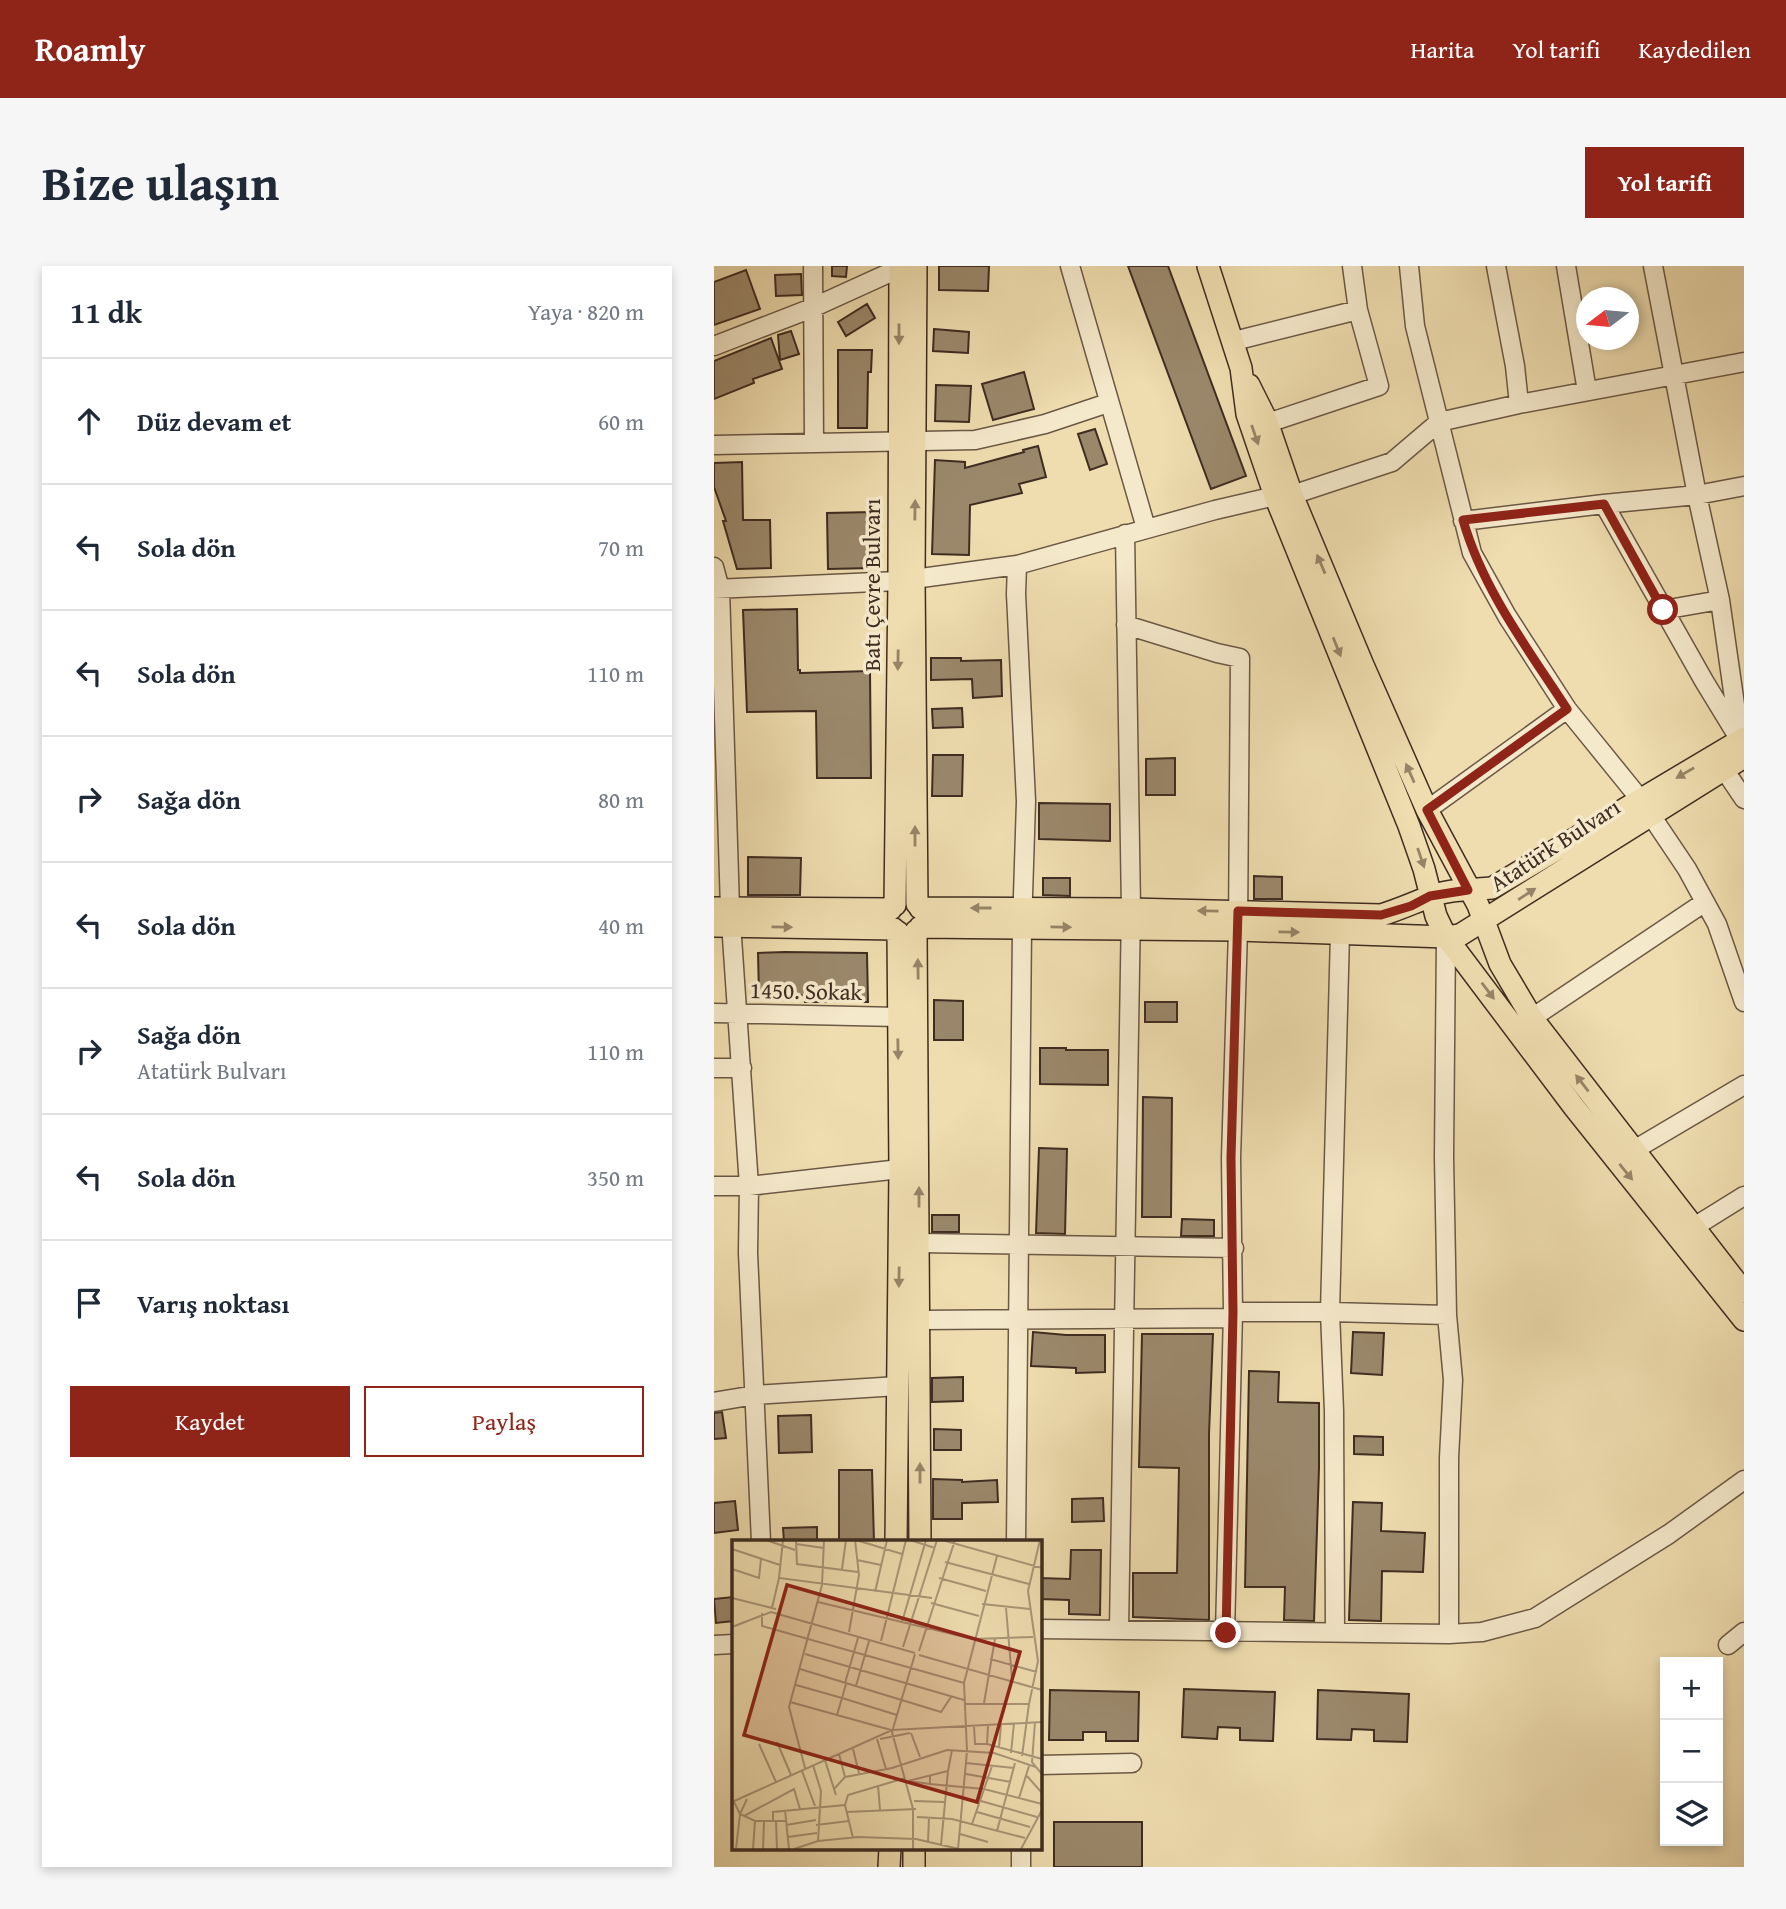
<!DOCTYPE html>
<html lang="tr">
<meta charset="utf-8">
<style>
body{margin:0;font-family:"Gentium Book Plus",serif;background:#f6f6f7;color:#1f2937}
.controls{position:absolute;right:21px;bottom:21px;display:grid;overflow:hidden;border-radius:0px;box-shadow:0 4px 10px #0003}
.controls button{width:63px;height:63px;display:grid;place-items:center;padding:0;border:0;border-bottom:2px solid #e0e1e3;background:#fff;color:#1f2937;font:35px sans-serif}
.compass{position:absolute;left:862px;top:21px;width:63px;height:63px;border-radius:50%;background:#fff;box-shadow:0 4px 10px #0003;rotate:254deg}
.stop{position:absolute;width:21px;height:21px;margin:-16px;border:5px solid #8f2418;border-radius:50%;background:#fff}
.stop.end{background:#8f2418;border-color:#fff;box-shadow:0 2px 7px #0008}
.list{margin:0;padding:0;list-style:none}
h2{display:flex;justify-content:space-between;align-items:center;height:91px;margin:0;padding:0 28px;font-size:30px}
h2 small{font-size:23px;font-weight:400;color:#747a83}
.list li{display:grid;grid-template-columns:46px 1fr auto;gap:21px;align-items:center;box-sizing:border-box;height:126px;padding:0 28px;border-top:2px solid #e0e1e3}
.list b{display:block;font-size:26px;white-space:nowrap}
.list p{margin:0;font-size:23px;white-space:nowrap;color:#747a83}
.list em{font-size:23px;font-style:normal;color:#747a83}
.actions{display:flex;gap:14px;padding:21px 28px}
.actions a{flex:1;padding:16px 0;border:2px solid #8f2418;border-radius:0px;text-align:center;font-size:24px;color:#8f2418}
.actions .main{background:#8f2418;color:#fff}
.icon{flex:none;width:38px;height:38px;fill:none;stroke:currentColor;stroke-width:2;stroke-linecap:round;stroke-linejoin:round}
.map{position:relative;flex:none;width:1030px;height:1601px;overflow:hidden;border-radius:0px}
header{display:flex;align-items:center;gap:42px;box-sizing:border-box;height:98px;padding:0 35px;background:#8f2418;color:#fff}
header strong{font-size:33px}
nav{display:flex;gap:38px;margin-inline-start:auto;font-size:24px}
.intro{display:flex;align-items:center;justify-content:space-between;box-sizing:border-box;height:168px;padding:0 42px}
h1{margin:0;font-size:49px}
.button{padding:18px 32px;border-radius:0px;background:#8f2418;color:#fff;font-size:24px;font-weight:700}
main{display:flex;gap:42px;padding:0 42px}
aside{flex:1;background:#fff;border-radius:0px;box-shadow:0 4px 10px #0003}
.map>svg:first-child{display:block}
.building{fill:#9b886b;stroke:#3f2c22;stroke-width:2}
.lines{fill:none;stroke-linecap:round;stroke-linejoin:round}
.minor-casing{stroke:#6b5845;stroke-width:21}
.major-casing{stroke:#3f2c22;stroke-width:24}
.minor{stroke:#f5e9cb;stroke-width:18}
.major{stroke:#efddaf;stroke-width:21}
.oneway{fill:#978468}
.route{stroke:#8f2418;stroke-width:9}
.labels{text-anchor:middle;stroke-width:7;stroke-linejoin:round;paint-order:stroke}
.street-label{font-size:23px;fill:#3f2c22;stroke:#f5e9cb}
.inset-road{fill:none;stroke:#a99677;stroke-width:2}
.view{fill:#8f2418;fill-opacity:0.15;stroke:#8f2418;stroke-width:3.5}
.inset-edge{fill:none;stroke:#3f2c22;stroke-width:3.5}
</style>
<header>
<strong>Roamly</strong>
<nav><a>Harita</a><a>Yol tarifi</a><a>Kaydedilen</a></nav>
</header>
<div class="intro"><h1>Bize ulaşın</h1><a class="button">Yol tarifi</a></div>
<main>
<aside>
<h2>11 dk<small>Yaya · 820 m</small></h2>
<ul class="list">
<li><svg class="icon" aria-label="ahead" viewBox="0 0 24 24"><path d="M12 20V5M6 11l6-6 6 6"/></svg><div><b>Düz devam et</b></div><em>60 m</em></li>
<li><svg class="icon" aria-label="left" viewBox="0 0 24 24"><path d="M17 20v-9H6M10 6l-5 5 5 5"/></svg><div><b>Sola dön</b></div><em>70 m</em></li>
<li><svg class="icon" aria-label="left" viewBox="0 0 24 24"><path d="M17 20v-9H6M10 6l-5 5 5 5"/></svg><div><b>Sola dön</b></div><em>110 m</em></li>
<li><svg class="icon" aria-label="right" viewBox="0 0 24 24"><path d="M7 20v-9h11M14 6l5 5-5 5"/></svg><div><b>Sağa dön</b></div><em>80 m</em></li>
<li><svg class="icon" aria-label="left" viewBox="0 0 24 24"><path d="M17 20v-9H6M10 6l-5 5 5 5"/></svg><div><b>Sola dön</b></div><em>40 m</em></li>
<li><svg class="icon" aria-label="right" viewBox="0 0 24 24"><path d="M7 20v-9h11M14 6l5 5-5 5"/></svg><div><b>Sağa dön</b><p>Atatürk Bulvarı</p></div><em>110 m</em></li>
<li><svg class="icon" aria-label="left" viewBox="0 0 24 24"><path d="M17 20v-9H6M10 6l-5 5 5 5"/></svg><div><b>Sola dön</b></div><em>350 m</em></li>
<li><svg class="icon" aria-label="arrive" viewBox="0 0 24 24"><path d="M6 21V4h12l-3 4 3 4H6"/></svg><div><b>Varış noktası</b></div></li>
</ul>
<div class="actions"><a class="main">Kaydet</a><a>Paylaş</a></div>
</aside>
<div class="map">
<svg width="1030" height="1601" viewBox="0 0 1030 1601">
<rect width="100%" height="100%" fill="#efddaf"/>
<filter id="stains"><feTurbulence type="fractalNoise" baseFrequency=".00286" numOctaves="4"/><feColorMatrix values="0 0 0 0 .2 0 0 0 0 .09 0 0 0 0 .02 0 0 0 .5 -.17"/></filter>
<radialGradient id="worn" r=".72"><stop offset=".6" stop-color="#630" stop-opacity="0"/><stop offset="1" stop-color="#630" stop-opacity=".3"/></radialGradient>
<!-- building -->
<path class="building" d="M118,0H133L132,11L118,10Z
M225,0H275L274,25L225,24Z
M414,0H454L532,210L497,223Z
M32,4L46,43L0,59V16Z
M87,8L88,29L62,30L61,9Z
M153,38L161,52L132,70L124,56Z
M220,63L255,66L254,87L219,85Z
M77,65L85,88L66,94L64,69Z
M57,72L68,103L39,113L40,117L0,133V95Z
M124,84H158L157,106H154L153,162H124Z
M310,106L320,143L279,154L268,118Z
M222,119L257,120L255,156L221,155Z
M381,163L393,198L376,204L364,168Z
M324,180L332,211L305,218L308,227L256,239L255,289L218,288L221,194L251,196V202L310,186L309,184Z
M28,196L29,254H56L57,302L23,303L9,255H12L0,221V197Z
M158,246L159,302L114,303L113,247Z
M83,343L84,404H86V407L156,405L157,512H103L102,445L33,446L29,344Z
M217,392H247V395L287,394L288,430L259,432L258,413L217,414Z
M248,442L249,461L219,462L218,443Z
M219,489H249L248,530H218Z
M461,492V529H432V493Z
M325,537L396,538V575L325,573Z
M34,591L87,592L86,629H34Z
M540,610L568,611V633H540Z
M329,612H356V630L329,629Z
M71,686L153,687L154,736H91V729L45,730L44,687Z
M220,734L249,735V774H220Z
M431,736H463V756H431Z
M326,782H352V784H394V819L326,818Z
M429,831L458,832L457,951H428Z
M325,882L353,883L351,968L322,967Z
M218,949H245V966H218Z
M468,953L500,954V970H467Z
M319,1066L352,1069H391V1106L362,1107V1102L317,1100Z
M639,1066L670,1067L668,1109L637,1107Z
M428,1068H499L495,1168V1354L419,1351V1307H463L465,1202L425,1201Z
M535,1105L565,1106L564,1136L605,1137V1202L600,1355L570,1354L571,1321H531Z
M249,1111V1135L218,1136V1112Z
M8,1146L12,1172L0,1173V1147Z
M97,1149L98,1186L65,1187L64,1150Z
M220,1163L247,1164V1184H220Z
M640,1170L669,1171V1189L640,1188Z
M125,1204H158L160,1276H125Z
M219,1213L248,1214V1216L283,1214L284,1236L248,1237V1253H219Z
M389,1232L390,1255L358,1256V1233Z
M21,1235L24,1264L0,1267V1237Z
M639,1236L668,1237L667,1265L711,1267L709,1306L668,1305L667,1355L635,1354Z
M103,1261V1276H70L69,1262Z
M357,1284H387L386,1349L355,1348V1334L326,1333V1312L356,1313Z
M19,1331V1355L2,1357L0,1333Z
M470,1423L561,1426L559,1475L526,1474V1462L504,1461L503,1473L468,1471Z
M336,1424L425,1426L424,1475H392V1466H369V1474H335Z
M604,1424L695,1428L693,1476L660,1475V1464L638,1463L637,1474L603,1473Z
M340,1556H428V1601H340Z"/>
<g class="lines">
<!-- minor casing -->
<g class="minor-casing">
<path id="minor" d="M99,0L100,177
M356,0L432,262
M695,0L701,60L758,287L793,350L853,443L926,533L973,603L1003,658L1030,736
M782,0L801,100L805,138
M852,0L873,125
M939,0L983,229L1006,334L949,344
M520,75L644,44L638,0
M0,80L98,42L186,2
M554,157L665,120L644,44
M0,179L261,174L331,158L394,137
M890,238L983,229L1030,220
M749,255L890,238L990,415L1026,474L1006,334
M0,301L6,323L16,642L35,920L34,987L47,1276
M0,323L185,315L303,299L501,244L561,230L578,229L678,196L725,156L805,138L1030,96
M412,359L503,387L526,392L524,664L517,892L519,1046L511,1367
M1003,493L1030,533
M713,544L853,443
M626,667L616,1046L733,1049L730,891L732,671
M0,747L184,751
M818,752L991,636
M0,802H28
M920,884L1030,819
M0,920H35L186,903
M980,961L1030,930
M206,977L520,982
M519,1046H616L620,1145L621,1366
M733,1049L739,1114L735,1192V1368
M206,1054L519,1052
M0,1136L41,1129L184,1120
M302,1276L308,661L312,535L302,328L303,299
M326,1363L735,1368L768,1366L821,1352L955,1268L1030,1214
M405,1363L417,643L411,268
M0,1379L19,1378
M1014,1379L1030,1366
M326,1499L418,1497
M307,1582V1601"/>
</g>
<!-- major casing -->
<g class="major-casing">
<path id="major" d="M202,0L200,312L203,638
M494,0L527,102L533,148L561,230L695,560L710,603L722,650L732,671L860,841L1030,1054
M535,119L552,153L578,229L649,399L713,544L764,639L786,698L818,752L1030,1026
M181,639L185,315L186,0
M0,642L177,643
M206,642L417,643L667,649C684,644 699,637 715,631C734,623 757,624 778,622L1030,472
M0,660L180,663
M206,661L524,664L732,671L746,669L1030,491
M202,665L206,1276
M182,1276L186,903L184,666
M175,1601L176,1582
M200,1601V1582"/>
</g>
<!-- minor -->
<use href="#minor" class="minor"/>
<!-- major -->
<use href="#major" class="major"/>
</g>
<!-- one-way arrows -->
<defs><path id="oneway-solid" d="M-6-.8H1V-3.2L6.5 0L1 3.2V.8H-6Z" transform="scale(1.75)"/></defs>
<g class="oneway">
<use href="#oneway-solid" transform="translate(185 68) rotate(90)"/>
<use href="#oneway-solid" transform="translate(541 169) rotate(71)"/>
<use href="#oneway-solid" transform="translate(201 244) rotate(-89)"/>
<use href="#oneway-solid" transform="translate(607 298) rotate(-113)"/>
<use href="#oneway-solid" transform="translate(623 381) rotate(68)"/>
<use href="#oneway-solid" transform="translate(184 394) rotate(91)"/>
<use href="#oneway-solid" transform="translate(696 507) rotate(-114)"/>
<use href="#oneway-solid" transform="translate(971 507) rotate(150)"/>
<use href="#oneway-solid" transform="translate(201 570) rotate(-90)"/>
<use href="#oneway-solid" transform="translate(707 592) rotate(71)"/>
<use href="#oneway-solid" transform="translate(813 628) rotate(-33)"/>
<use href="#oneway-solid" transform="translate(267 642) rotate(180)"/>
<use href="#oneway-solid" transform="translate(494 645) rotate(-179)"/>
<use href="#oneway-solid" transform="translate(68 661) rotate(1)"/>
<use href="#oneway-solid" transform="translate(347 661) rotate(1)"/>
<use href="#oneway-solid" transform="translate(575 666) rotate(1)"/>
<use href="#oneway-solid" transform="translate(204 703) rotate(-91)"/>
<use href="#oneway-solid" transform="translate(774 725) rotate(53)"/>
<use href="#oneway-solid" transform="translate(184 783) rotate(89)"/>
<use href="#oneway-solid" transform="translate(868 817) rotate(-128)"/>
<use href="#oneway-solid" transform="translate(912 906) rotate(51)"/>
<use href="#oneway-solid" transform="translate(205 931) rotate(-90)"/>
<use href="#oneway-solid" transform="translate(185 1011) rotate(91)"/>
<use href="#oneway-solid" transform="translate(206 1207) rotate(-90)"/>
</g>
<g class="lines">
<!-- route -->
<path class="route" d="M512,1367L519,1046L517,892L524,645L667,649L697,640L716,630L754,624L713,544L853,443C814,383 769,324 749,254L890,238L949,344"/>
</g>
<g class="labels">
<!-- street labels -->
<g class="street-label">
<text transform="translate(158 319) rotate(-90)" y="8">Batı Çevre Bulvarı</text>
<text transform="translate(841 579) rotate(-33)" y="8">Atatürk Bulvarı</text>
<text transform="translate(92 725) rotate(1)" y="8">1450. Sokak</text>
</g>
</g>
<!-- overview -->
<g transform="translate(18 1274)">
<rect width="310" height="310" fill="#efddaf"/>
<path class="inset-road" d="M34,0L63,10M51,0L47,38L200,58M64,0L65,24L126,32M124,0L170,14M178,0L203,8M210,0L310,28M64,4L92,8M0,9L48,25M125,20L149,25M213,22L297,44M0,29L27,38L29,19M110,29L114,0M207,38L254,51M143,52L155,0M0,58L44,69M86,62L241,99L301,97M199,63L247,76M250,64L298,69M40,68L47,38M274,68L280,139M30,73V86L232,143M170,82L194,0M0,87L39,72L183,113M117,92L127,35L123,0M149,101L174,0M171,107L205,0M187,111L223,0M73,114L232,160M187,115L310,150M258,119L305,132M68,129L209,172L219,157M113,143L126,98M64,145L110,158L114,144M124,146L137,101M58,162L105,175M252,163L263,99M232,164H297L306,121L296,51L308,0M303,182L300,222L304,227M256,185L255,204L310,219M242,186L243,204H255M159,190L105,175L110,158L165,175M179,193L188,217M145,199L154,229M148,199L178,193M45,202L59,235M27,204L44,242M267,207L269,185M121,209L127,233M279,213L282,183M107,214L113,237L160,228L215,210L262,213L304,227L310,234M290,216L297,164M93,220L102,249M234,223L282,228M81,225L89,251L86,301M73,228L57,167L90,45L92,0M70,231L83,266M234,234L279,242M198,236V244L252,249L310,264M295,236L310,253M198,244L176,241L216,231L220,210M146,245L148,270M104,255L102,249L113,237M287,258L297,226M15,259L8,274L23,281H54M1,260L8,274L4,309M182,261L212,262M249,261L305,277M0,262L160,190L310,182M53,270L57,309M115,272L184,269M245,272L298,287M12,276L62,249L68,269M185,277L220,279L293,298M44,281L45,309M41,282V272L113,265M240,284L260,226M54,285L84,280M84,285L117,281M265,291L283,223M228,294L256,302M56,297L85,293M121,298L113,265L116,255L173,238M196,302L197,277M209,305L216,231M21,309L23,281M31,309L32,282M62,309L86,301L126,297L184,299L227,309M181,309V269L160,192L183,114M226,309L235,211L232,143L265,16M289,309L310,270"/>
<path class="view" d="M55,45L288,112L245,262L12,195Z"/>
<rect width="310" height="310" class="inset-edge"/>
</g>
<rect width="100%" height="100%" filter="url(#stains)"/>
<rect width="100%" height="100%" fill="url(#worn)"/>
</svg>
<div class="controls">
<button>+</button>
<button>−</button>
<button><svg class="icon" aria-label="layers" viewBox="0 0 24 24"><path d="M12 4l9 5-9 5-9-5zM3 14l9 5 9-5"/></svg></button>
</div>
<svg class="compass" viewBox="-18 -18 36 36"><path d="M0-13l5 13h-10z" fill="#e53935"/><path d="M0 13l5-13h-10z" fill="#747a83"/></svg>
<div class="stop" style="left:949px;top:344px"></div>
<div class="stop end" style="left:512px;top:1367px"></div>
</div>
</main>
